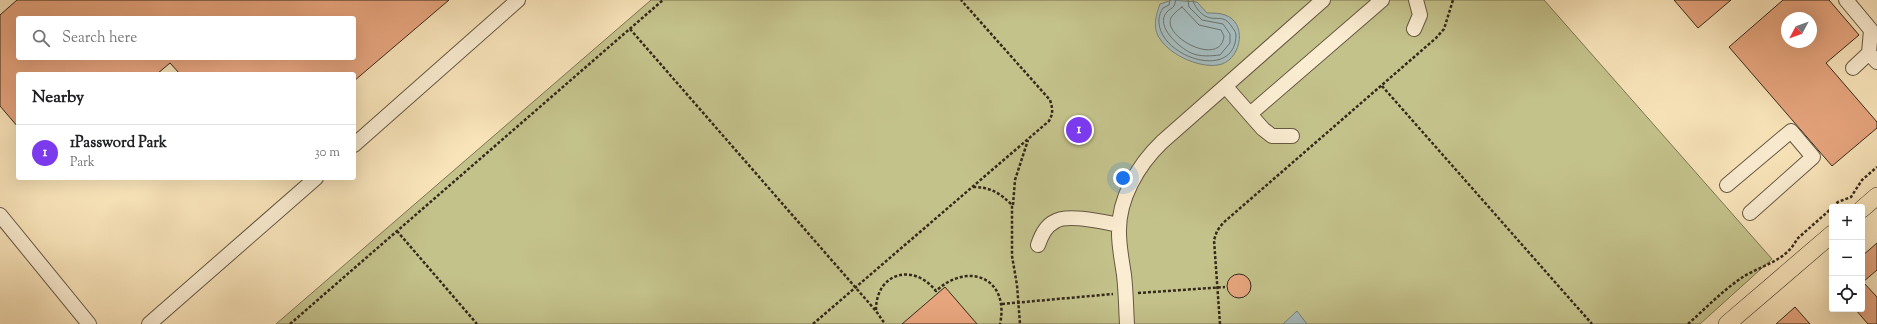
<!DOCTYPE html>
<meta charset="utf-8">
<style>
body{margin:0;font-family:"Sorts Mill Goudy",serif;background:#f2f2f2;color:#202124}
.controls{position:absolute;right:12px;bottom:12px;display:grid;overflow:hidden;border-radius:4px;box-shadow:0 4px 16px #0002}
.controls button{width:36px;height:36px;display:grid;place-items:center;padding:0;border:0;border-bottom:1px solid #e0e0e0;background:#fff;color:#202124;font:20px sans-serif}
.compass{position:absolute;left:1781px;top:12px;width:36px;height:36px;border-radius:50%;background:#fff;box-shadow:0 4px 16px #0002;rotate:229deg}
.you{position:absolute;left:1123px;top:178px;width:14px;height:14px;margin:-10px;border:3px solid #fff;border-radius:50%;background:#1a73e8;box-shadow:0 0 0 6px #1a73e833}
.badge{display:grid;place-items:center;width:26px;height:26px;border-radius:50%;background:#7c3aed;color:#fff;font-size:13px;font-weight:700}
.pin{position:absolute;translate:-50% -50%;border:2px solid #fff;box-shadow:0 1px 4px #0006}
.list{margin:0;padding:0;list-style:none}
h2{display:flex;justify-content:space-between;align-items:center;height:52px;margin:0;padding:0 16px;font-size:17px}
h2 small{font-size:13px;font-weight:400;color:#757577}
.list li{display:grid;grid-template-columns:26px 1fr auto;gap:12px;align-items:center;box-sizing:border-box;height:56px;padding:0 16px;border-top:1px solid #e0e0e0}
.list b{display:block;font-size:15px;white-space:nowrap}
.list p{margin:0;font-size:13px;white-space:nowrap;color:#757577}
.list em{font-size:13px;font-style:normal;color:#757577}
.icon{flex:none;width:22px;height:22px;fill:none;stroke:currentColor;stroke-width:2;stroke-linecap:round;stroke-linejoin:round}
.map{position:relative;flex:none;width:1877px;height:324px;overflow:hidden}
.search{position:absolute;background:#fff;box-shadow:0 4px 16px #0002;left:16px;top:16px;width:340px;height:44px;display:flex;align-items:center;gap:10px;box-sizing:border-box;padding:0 14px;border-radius:4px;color:#757577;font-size:15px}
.panel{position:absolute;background:#fff;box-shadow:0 4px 16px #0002;left:16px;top:72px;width:340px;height:108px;border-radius:4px}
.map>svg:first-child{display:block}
.green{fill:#c4c28b;stroke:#7c7653}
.water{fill:#a5bbbc;stroke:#78817c}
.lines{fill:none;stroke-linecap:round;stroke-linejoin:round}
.shore{stroke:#6d726c;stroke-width:1}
.building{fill:#e7a57e;stroke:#35291b;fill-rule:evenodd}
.minor-casing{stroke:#665843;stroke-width:16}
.major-casing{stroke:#35291b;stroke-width:18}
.path{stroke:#35291b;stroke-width:2.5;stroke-dasharray:3 2;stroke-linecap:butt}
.minor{stroke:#fbedd2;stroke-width:14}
.major{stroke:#f9e4ba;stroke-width:17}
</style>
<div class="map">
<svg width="1877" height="324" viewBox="0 0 1877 324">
<rect width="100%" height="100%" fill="#f9e4ba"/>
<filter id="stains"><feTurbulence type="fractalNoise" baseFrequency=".005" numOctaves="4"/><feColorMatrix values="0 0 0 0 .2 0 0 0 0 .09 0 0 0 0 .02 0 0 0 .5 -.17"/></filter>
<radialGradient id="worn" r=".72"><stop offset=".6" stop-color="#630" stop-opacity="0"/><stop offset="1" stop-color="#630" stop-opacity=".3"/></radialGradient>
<!-- green -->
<path class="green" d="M651,0H1544L1772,259L1700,324H276Z"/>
<!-- water -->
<path class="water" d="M1172,0L1197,2L1207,13C1213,13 1220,13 1225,15C1247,22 1242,57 1222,64C1203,70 1171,56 1160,39C1152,28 1156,15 1160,4Z
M1297,311L1307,324H1283Z"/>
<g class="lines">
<!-- shore -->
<path class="shore" d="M1170,0L1169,5L1163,8C1161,11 1159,16 1159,19C1156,56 1235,83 1236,35C1236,32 1234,30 1232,27C1223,13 1217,22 1205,16C1201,14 1193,5 1193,0
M1176,0L1174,6C1172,9 1169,9 1167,12C1154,26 1180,48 1191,53C1200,57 1211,56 1220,55L1230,43V34L1223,24L1202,20L1189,7L1188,0
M1182,7L1199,25L1221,30L1224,36C1221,68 1162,37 1171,18C1172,15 1179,9 1182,7Z"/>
</g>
<!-- building -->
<path class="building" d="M17,0H449L354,81V74H180L170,63L157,74H18V127L0,106V15ZM18,18H354V58H18Z
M1674,0H1731L1698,28Z
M1783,0H1829L1859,35L1826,63L1877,122V128L1832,166L1729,47ZM1787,18H1811V42H1787Z
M1877,243V270L1863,282L1877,297V324H1868L1855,309H1862V256Z
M1227 286a12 12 0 1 1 24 0a12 12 0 1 1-24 0Z
M945,287L977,324H902Z
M1795,307L1810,324H1776Z"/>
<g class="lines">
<!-- minor casing -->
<g class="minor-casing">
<path id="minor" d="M1846,0L1871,30L1869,53L1877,62
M1414,29L1420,15L1416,0
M1853,68L1869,53
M1226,87L1263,129L1272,136H1292
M1250,114L1382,0
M354,145L518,0
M1727,185L1791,131L1813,157L1750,213
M0,215L89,324
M1038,245C1041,236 1046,226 1054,222C1066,213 1104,222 1119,225
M149,324L316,178
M1127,324C1126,308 1126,292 1124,275C1122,261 1119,247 1119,233C1118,199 1138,165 1162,142L1323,0"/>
</g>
<!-- major casing -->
<g class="major-casing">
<path id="major" d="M1862,209L1877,196
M1727,324L1832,234"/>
</g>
<!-- path -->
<path class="path" d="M630,29L876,311L885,324
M1382,86L1592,324
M973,187C990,187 1000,193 1012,205V256L1017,285L1020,324
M1013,205L1015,180L1028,140
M1833,207L1838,202L1851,197L1862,180L1877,167
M397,231L477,324
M1138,293L1225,287
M1002,304L1113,294
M876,310C876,273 913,262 936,291C968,261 1010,278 1000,324
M290,324L663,0
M813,324L1049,121C1053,114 1053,109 1050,100L961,0
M1220,324L1214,240L1217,231L1223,223L1436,38L1444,29L1453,0
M1688,324C1705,309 1721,292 1740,279C1758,266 1786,262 1797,239L1832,208"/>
<!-- minor -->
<use href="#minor" class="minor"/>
<!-- major -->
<use href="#major" class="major"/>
</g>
<rect width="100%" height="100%" filter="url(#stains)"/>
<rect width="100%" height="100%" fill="url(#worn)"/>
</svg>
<div class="controls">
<button>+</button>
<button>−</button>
<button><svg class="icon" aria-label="locate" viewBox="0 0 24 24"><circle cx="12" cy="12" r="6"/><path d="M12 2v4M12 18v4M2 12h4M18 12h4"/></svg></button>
</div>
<svg class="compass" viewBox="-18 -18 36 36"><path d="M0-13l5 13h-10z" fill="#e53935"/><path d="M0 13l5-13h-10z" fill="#757577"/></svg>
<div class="you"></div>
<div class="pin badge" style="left:1079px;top:130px">1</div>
<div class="search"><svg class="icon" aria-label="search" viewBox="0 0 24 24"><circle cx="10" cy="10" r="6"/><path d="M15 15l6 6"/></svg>Search here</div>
<section class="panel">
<h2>Nearby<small></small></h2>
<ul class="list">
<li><span class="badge">1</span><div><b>1Password Park</b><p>Park</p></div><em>30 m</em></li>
</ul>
</section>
</div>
